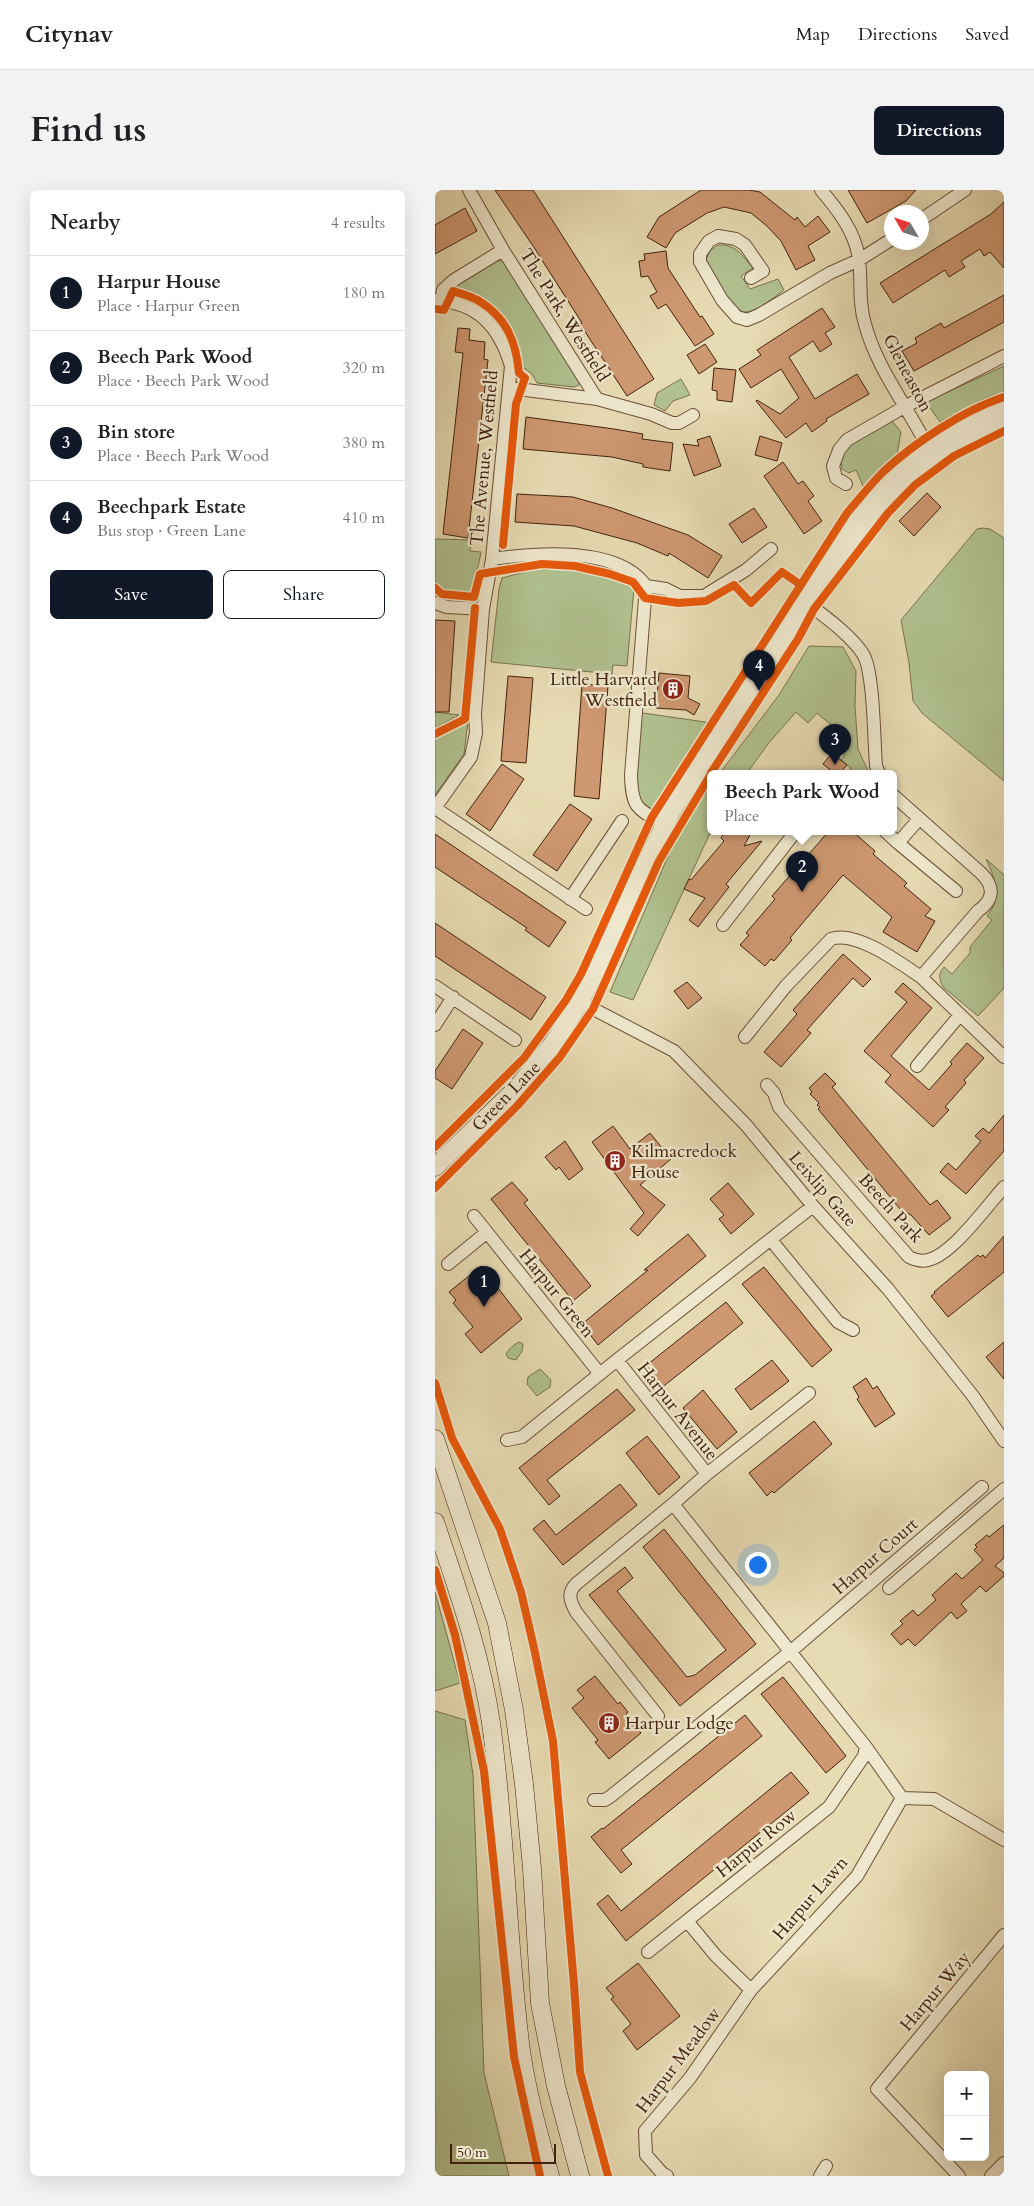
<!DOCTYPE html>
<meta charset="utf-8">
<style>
body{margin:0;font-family:Cardo,serif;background:#f2f2f2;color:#202124}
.controls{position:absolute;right:15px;bottom:15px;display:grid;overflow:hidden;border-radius:8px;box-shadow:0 5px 20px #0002}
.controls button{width:45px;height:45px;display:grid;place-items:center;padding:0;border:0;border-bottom:1px solid #e0e0e0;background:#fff;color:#202124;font:25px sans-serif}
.compass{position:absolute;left:449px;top:15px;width:45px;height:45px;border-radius:50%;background:#fff;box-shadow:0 5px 20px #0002;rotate:309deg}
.scale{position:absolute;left:15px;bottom:12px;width:106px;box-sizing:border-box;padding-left:5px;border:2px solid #42220f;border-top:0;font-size:14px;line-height:18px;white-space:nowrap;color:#42220f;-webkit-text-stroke:4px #efe8ce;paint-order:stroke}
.you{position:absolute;left:322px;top:1374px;width:18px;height:18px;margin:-12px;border:4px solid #fff;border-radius:50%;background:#1a73e8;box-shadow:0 0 0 8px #1a73e833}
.badge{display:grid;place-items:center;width:32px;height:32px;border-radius:50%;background:#111827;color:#fff;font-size:16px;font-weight:700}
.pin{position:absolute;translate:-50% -41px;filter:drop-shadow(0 1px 2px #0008)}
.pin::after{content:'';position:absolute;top:26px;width:18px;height:15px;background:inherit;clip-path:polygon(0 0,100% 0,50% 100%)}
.popup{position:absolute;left:272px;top:580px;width:190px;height:65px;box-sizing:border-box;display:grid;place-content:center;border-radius:8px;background:#fff;filter:drop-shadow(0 1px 4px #0005);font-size:16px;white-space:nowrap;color:#757577}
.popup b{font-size:19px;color:#202124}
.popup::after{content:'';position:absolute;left:50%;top:100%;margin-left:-10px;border:10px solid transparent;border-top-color:#fff}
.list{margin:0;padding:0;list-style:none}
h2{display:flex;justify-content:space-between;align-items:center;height:65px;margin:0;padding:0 20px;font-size:21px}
h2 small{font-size:16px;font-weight:400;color:#757577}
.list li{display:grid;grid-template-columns:32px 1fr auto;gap:15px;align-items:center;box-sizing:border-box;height:75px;padding:0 20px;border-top:1px solid #e0e0e0}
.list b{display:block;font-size:19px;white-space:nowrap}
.list p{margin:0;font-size:16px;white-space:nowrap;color:#757577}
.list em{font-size:16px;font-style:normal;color:#757577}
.actions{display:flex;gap:10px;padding:15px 20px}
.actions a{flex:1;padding:11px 0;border:1px solid #111827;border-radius:8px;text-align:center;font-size:18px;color:#111827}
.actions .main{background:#111827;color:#fff}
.map{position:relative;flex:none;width:569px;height:1986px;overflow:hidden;border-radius:8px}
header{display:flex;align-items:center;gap:30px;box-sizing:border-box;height:70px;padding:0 25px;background:#fff;border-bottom:1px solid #e0e0e0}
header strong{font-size:24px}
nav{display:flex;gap:28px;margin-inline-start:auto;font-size:18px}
.intro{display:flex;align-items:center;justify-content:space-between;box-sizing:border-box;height:120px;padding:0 30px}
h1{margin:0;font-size:35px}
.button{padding:12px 22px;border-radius:8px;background:#111827;color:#fff;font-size:18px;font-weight:700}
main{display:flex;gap:30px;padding:0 30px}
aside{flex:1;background:#fff;border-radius:8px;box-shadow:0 5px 20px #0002}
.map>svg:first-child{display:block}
.green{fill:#b1c190;stroke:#7a7250}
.building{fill:#ce9871;stroke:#42220f}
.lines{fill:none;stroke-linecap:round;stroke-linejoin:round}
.street-casing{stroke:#6b5038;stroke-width:14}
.secondary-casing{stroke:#42220f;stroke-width:19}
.street{stroke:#efe8ce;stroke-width:12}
.secondary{stroke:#efe8ce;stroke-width:18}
.cycleway-casing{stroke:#efe8ce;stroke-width:11}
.cycleway{stroke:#e8590c;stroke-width:8}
.labels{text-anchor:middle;stroke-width:4.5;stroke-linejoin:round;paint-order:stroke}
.street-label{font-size:18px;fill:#42220f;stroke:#efe8ce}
.poi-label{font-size:18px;fill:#42220f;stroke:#efe8ce;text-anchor:start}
</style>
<header>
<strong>Citynav</strong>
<nav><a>Map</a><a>Directions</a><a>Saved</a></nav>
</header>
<div class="intro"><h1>Find us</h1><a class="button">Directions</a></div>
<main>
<aside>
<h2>Nearby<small>4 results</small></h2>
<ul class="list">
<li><span class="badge">1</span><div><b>Harpur House</b><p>Place · Harpur Green</p></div><em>180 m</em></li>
<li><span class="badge">2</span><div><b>Beech Park Wood</b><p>Place · Beech Park Wood</p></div><em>320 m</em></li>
<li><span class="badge">3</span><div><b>Bin store</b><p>Place · Beech Park Wood</p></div><em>380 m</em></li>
<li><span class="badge">4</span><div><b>Beechpark Estate</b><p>Bus stop · Green Lane</p></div><em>410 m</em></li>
</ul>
<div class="actions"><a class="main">Save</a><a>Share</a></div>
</aside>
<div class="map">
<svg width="569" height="1986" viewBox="0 0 569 1986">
<rect width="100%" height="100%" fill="#e7dbb3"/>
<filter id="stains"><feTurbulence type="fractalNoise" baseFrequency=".004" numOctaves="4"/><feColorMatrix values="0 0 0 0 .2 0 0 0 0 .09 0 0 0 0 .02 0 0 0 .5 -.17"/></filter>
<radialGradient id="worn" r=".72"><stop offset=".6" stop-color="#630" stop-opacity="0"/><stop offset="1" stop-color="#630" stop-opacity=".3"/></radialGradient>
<!-- green -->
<path class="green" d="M283,55C301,54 307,65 318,78L306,86L315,99L343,89L349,100C341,106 321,122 311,122C295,122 276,84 271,70L275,61Z
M62,71H68L144,188V195L139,197L102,193L97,184L86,176C83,132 59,112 20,99L17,96Z
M569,176V202L550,208L505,232L491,212Z
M246,189L255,205L238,211L230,221L219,215L222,203Z
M457,231L466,242L462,264L428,296L421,280L414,283L407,279L406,268L417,251Z
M548,338L555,339L569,348V591L487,523L478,511L474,473L466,430L542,339Z
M0,349L36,350L35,361L46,362C44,376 39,388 37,402C24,406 10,401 0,393Z
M113,379C148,379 167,385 199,398L192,476L178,475L177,484L56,472L64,399L67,388L97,380Z
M374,456L408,457L421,481L420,516L423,559L434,583L413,582L416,578L406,570L410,565L401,558L410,547L382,523L373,533L361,522L333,554L312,583H285L344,505Z
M0,522L24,525L0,538Z
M201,522L277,533L217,627L201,616Z
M33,531L29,564L0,605V548Z
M276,596V641L198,810L175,802L245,638Z
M551,669L569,685V798L543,826L508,797C504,789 503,784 509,777L517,784L535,763V757L557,730L552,726C568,707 560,689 551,669Z
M84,1152L88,1154L87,1161L81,1170L73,1168L71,1164C75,1158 78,1155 84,1152Z
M105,1179L116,1190L115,1197L102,1206L92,1194L93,1187Z
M0,1402L25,1493L0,1501Z
M0,1521L30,1530L38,1585L49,1883L74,1986H0Z"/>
<!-- building -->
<path class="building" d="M60,0H98L219,189L192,206L145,134L147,133L98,56Z
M266,0H314L325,2L360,30L362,27L370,37L383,26L395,42L373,56L380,70L361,80L346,51L332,36L316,23L289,17L272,23L240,43L231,58L212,47L224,27Z
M413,0H481L471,11L432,33Z
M569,12V78L555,62L549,66L545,59L526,71L530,77L514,87L510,80L458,113L445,93L556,24Z
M30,18L42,41L0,64V35Z
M231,61L233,78L265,127L267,126L279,144L260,156L231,114L223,119L215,106L222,102L213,86L206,87L204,71L210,70L209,64Z
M569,105V132L479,181L467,161L482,153L480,148L506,133L509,138Z
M387,118L400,137L390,143L397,154L385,162L378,151L354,167L380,209L422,184L434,204L391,229L392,231L377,242L371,233L351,248L321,211L322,210L345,224L364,208L346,179L316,198L304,179L326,165L322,160Z
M23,138L35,139L34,150L50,152L49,169L53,170L33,348L8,344L28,163L20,162Z
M270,154L282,172L264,184L252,165Z
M279,178L301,180L297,212L282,210V201L277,200Z
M91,227L179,239L208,244L207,249L238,253L235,281L208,277V274L177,267L88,259Z
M275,246L286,276L259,286L248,254L264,256L262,250Z
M325,246L347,253L342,271L320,265Z
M348,272L363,294L368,291L379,306L373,311L387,331L369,344L329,286Z
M492,303L506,317L479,346L464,331Z
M82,304L138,307L177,318L253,345L287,366L273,388L234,363L233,366L202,353L139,336L80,332Z
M319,318L332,337L307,353L294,334Z
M0,430L20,431L14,522H0Z
M224,483L255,486L253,508L265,514L259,525L251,520L221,518Z
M73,486L98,488L91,573L66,571Z
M147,494L173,496L164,609L139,606Z
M397,563L412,575L405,583H399L388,574Z
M67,574L89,589L55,641L31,624Z
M135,614L157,629L122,681L98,665Z
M290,641H317L309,656L327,651L291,694L294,697L263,737L254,730L270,708L249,699L254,689L256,690L289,651L286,648Z
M394,641H417L440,661L438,664L472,693L469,696L496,719L490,726L500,731L482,762L448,742L457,727L408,685L355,748L357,750L339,771L336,769L330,776L305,755L314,745L311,743L340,709L337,706Z
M0,644L131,732L114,757L90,740L92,738L0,677Z
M0,733L111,807L96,830L0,766Z
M408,764L436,789L428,797L418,788L372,840L376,843L346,877L329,862L362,824L358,820Z
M252,792L267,808L253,819L239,801Z
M468,793L497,818L456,866L494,900L517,874L515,872L532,853L549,868L529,890L531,893L510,917L514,920L498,937L450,892L456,885L429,861L472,812L460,802Z
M28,839L48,853L17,899L0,888V881Z
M390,883L401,894L397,897L495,1015L502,1010L516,1028L494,1045L476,1025L472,1023L470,1025L383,919L385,917L382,915L384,913L375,904L377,902L374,898Z
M569,925V961L531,1004L505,982L513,973L521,980L546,951L540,946L548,938L554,943Z
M178,936L195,959L215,943L236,969L205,995L230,1015L203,1046L195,1039L209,1023L157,952Z
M130,951L148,979L134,990L124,977L121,980L110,967Z
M77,992L93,1010L89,1013L156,1096L138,1111L56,1009Z
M293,993L319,1024L296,1044L284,1029L289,1025L275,1009Z
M253,1044L271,1066L163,1155L147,1134L213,1080H209Z
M569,1046V1082L513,1127L496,1106L500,1103L499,1102L543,1065L545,1067L548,1065L550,1068Z
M46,1076L87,1129L46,1163L30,1144L38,1137L18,1113L21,1110L14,1102Z
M329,1077L397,1160L377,1177L307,1094Z
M291,1112L308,1133L225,1199L208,1178Z
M569,1152V1189L551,1167Z
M337,1170L354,1191L316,1220L300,1199Z
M431,1188L438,1199L442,1196L460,1224L440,1237L422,1209L424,1207L418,1197Z
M182,1199L200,1220L112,1290L125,1306L114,1315L84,1278Z
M268,1200L302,1242L282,1259L248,1218Z
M379,1231L397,1254L339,1303L337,1301L332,1306L314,1283Z
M212,1246L245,1287L224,1305L191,1263Z
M185,1294L202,1315L128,1375L98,1339L109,1330L121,1345Z
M569,1335V1368L560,1376L569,1383V1386L551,1402L545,1396L526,1414L532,1421L522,1429L516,1422L480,1456L473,1449L466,1455L456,1444L468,1434L465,1431L478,1420L483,1426L501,1410L497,1405L521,1383L527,1389L548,1370L539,1360L542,1357L540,1355L552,1345L554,1347Z
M229,1339L321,1454L245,1516L154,1405L190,1377L198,1388L182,1401L252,1487L260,1485L291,1460L208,1357Z
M160,1486L183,1514L185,1512L193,1522L191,1524L206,1543L174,1569L160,1552L163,1550L137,1518L149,1508L142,1500Z
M348,1487L411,1566L391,1583L326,1504Z
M310,1525L327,1546L186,1660L197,1674L186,1683L156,1647L167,1638L168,1639Z
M356,1582L374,1603L191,1751L162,1714L173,1705L186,1721Z
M203,1773L245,1826L202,1860L188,1841L196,1834L176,1809L179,1807L171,1798Z"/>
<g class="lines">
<!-- street casing -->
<g class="street-casing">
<path id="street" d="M34,0L68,60
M386,0C403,20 421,43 424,70C427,91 423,112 430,134C441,176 469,212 489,250L497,260
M487,29L530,0
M316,88L328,81L310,55L301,49L283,46L274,51L265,64V72L287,110L302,127L312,130L324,125L395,83L424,70L457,49
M0,110C43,113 64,136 76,176L57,369C100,363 183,356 211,396L196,585C197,619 202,619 230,634
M6,110L8,100L19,90L68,60L162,209
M75,198L162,209L216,224L237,233H244L258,225
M411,294L401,288L398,276L404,260L412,250L471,216L569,166
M57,369L48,419L40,524L41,543L36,567L0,618L151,719
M211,396L231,399L245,406H269L311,380L336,359
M371,412C389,426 416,445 428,464C439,481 439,553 441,576L444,583
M0,413L12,417L48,419
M458,605L546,683C560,697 559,710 543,721L486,787L569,867
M484,629L463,653L521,701
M450,641L463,653
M135,709L187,631
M288,735L361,641
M0,796L80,850
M145,812L239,861L311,935L378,1016L453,1099L538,1206L569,1251
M0,835L18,807
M310,847L351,796L396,749C421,740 465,773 486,787
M482,876L525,825
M332,895L339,903L344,917L474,1067C480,1070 486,1072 493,1070C517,1065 552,1016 569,997
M378,1016L182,1170L272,1284L238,1314L431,1557L467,1608L499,1609L569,1650
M39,1026L165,1184
M336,1050L403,1132L418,1140
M13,1074L51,1043
M72,1250L87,1247L182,1170
M272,1284L374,1203
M454,1398L569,1299
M223,1526L141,1422C135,1411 132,1403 141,1394L238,1314
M159,1610H170L176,1606L355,1462L547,1297
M252,1731L281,1766L316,1800
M213,1762L394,1617L429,1566L431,1557
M232,1986L227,1983L211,1965L210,1941L255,1888L316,1800L422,1686L467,1608
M385,1986L391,1976
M524,1986L442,1899L569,1745
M556,1986L569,1973"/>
</g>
<!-- secondary casing -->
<g class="secondary-casing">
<path id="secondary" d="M383,399C415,367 438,324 471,293C498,267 534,246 569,233
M0,977L82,898L117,855L145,812L235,624L371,412L394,364L439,303L473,270L492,255L557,220L569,215
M0,1249L62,1433L79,1520L89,1594L97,1678L105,1813L121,1896L145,1986
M0,1332C22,1398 46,1464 56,1533C71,1641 72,1752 86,1861C92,1903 104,1945 115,1986"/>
</g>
<!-- street -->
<use href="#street" class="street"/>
<!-- secondary -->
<use href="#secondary" class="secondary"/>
<!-- cycleway casing -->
<g class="cycleway-casing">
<path id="cycleway" d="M0,119L9,120L18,101C26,104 36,106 44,111C72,128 81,152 84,183L90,188L81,214L68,355
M0,398L7,404L39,407L45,384L107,374L140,376L175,384L198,392L210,408L243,413L271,411L299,395L316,413L347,382L366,395
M0,544L30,529L40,418
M276,583L363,449L379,419L453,323L480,295L519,266L569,241
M0,957L89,868L131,810L146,784L217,627L412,323C424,309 435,295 448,282C479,253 529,220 569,207
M0,998L82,916L125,867L158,819L224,671L276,584
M0,1193L17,1248L65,1339L86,1402L99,1458L118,1551L139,1794L145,1882L173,1986
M0,1380L20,1445L49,1581L79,1867L105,1986"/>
</g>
<!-- cycleway -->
<use href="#cycleway" class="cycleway"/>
</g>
<!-- icons -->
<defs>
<g id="building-disc" transform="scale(1.125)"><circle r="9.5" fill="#8f2418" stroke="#efe8ce"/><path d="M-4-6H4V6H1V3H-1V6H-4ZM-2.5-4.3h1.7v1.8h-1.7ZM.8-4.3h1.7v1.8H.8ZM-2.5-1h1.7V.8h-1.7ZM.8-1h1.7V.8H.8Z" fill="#fff"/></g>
</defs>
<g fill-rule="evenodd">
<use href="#building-disc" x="238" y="499"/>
<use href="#building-disc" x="180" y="971"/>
<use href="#building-disc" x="174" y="1533"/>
</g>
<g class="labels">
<!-- street labels -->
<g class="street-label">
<text transform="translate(130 125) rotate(58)" y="6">The Park, Westfield</text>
<text transform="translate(473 183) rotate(62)" y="6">Gleneaston</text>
<text transform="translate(49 268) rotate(-85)" y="6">The Avenue, Westfield</text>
<text transform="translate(71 906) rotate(-46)" y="6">Green Lane</text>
<text transform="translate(388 999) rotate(49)" y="6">Leixlip Gate</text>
<text transform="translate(456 1018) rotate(48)" y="6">Beech Park</text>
<text transform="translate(122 1103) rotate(51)" y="6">Harpur Green</text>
<text transform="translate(243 1221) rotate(52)" y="6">Harpur Avenue</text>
<text transform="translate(440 1366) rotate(-41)" y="6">Harpur Court</text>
<text transform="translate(321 1653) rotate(-39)" y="6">Harpur Row</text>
<text transform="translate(375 1708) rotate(-49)" y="6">Harpur Lawn</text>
<text transform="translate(500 1801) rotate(-50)" y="6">Harpur Way</text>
<text transform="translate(243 1870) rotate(-53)" y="6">Harpur Meadow</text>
</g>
<!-- poi labels -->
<g class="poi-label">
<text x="222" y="495" text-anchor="end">Little Harvard<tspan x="222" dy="21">Westfield</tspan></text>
<text x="196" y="967">Kilmacredock<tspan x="196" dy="21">House</tspan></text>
<text x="190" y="1539">Harpur Lodge</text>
</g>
</g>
<rect width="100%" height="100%" filter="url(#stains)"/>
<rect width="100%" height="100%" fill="url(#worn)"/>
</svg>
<div class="controls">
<button>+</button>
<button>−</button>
</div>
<svg class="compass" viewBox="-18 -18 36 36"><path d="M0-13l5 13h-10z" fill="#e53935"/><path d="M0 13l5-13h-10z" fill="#757577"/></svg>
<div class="scale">50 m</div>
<div class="you"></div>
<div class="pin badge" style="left:49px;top:1117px">1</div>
<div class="pin badge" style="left:367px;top:702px">2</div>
<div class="popup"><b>Beech Park Wood</b>Place</div>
<div class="pin badge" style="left:400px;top:575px">3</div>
<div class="pin badge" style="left:324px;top:501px">4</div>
</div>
</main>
